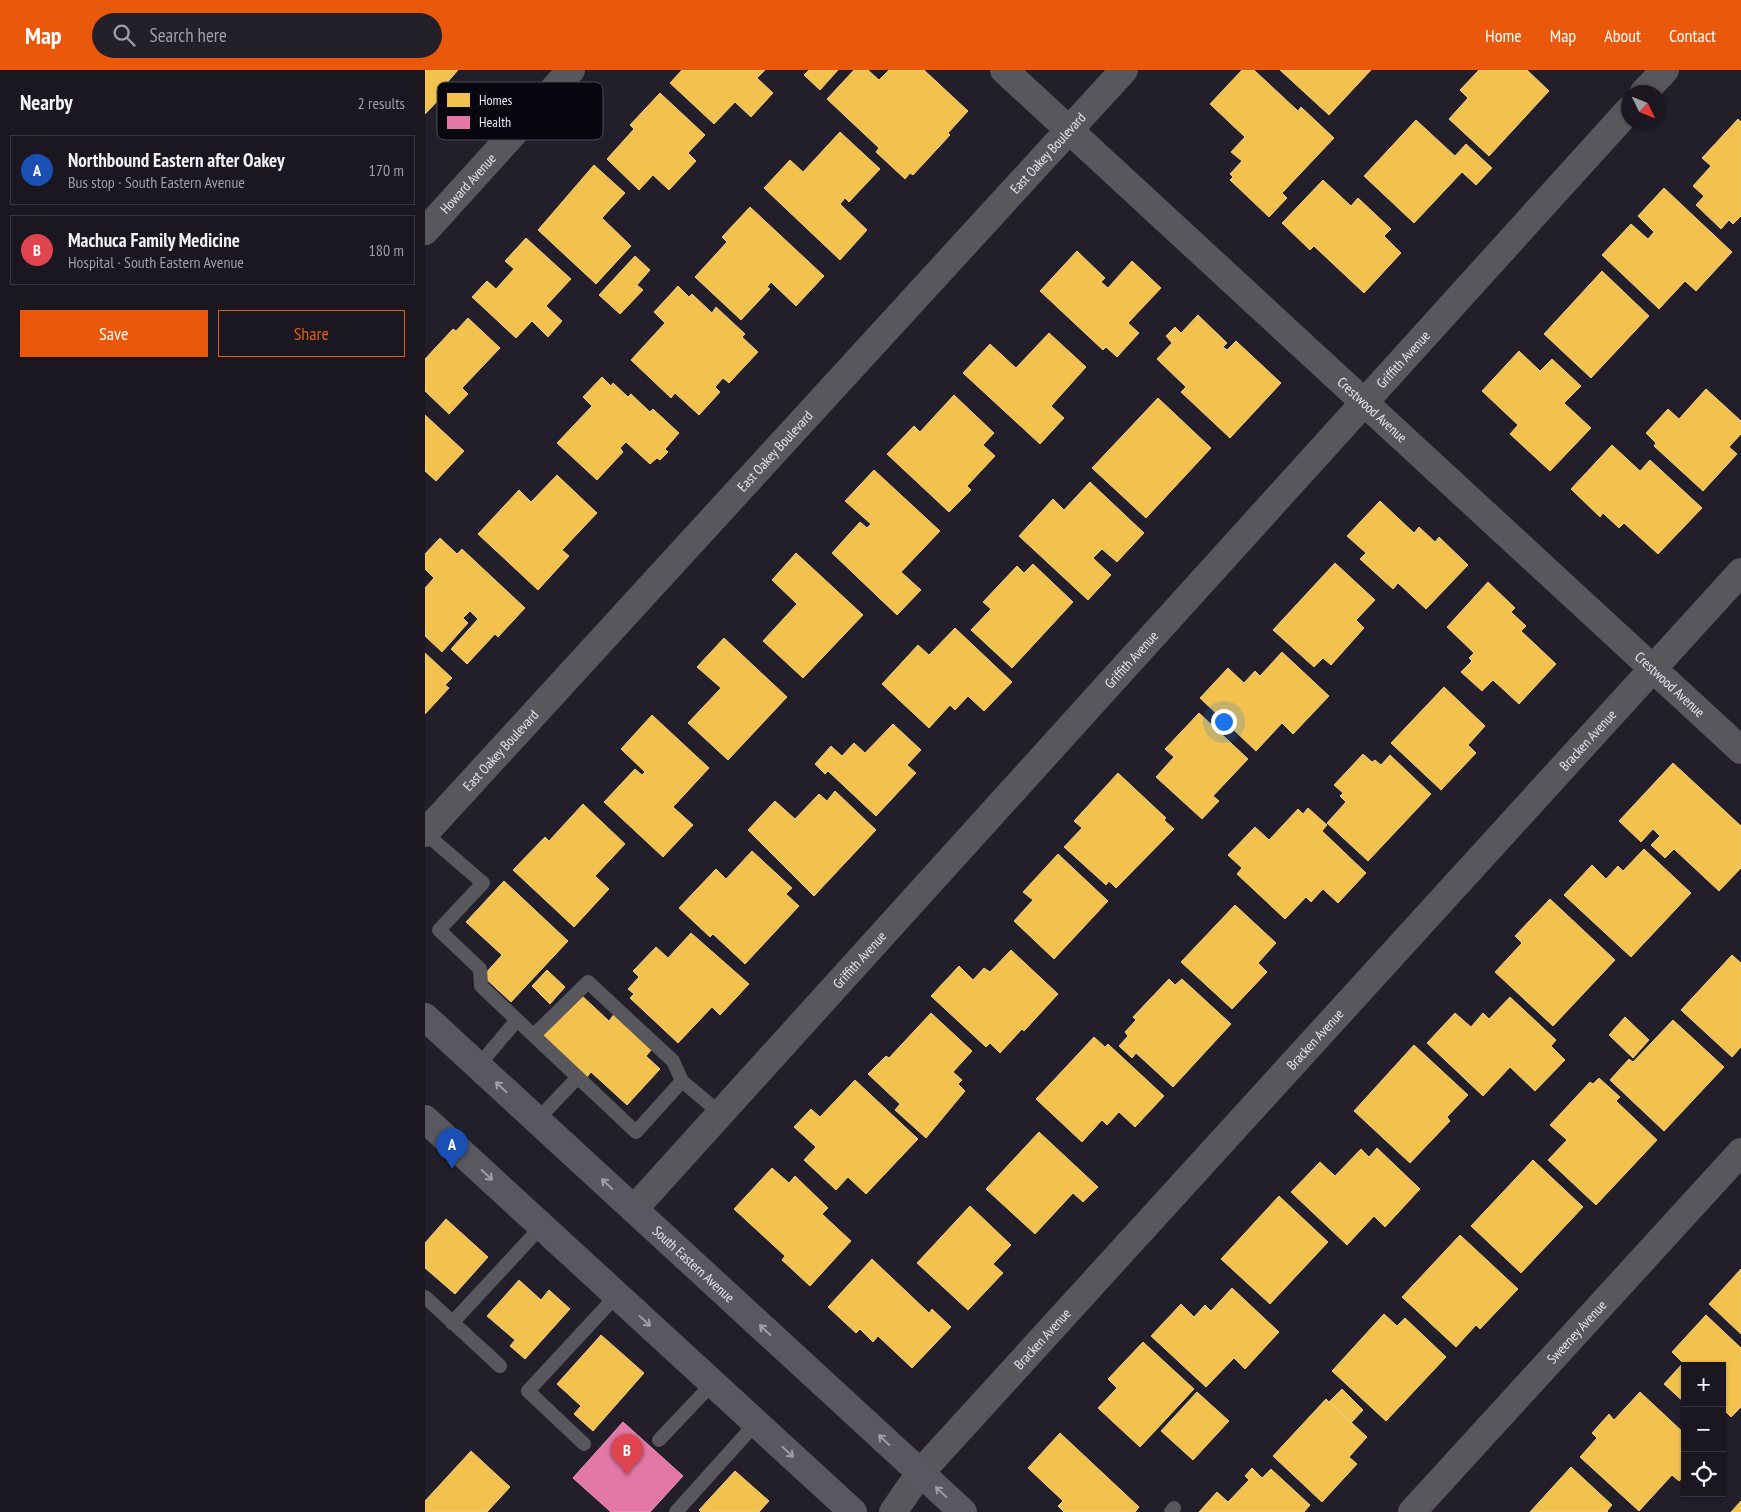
<!DOCTYPE html>
<meta charset="utf-8">
<style>
body{margin:0;font-family:"PT Sans Narrow",sans-serif;background:#232029;color:#f1f3f6}
.controls{position:absolute;right:15px;bottom:15px;display:grid;overflow:hidden;border-radius:0px;box-shadow:0 1px 4px #0004}
.controls button{width:45px;height:45px;display:grid;place-items:center;padding:0;border:0;border-bottom:1px solid #38363e;background:#1a1720;color:#f1f3f6;font:25px sans-serif}
.compass{position:absolute;left:1196px;top:15px;width:45px;height:45px;border-radius:50%;background:#1a1720;box-shadow:0 1px 4px #0004;rotate:133deg}
.you{position:absolute;left:798px;top:651px;width:18px;height:18px;margin:-12px;border:4px solid #fff;border-radius:50%;background:#1a73e8;box-shadow:0 0 0 8px #1a73e833}
.badge{display:grid;place-items:center;width:32px;height:32px;border-radius:50%;background:#ea580c;color:#fff;font-size:16px;font-weight:700}
.pin{position:absolute;translate:-50% -41px;filter:drop-shadow(0 1px 2px #0008)}
.pin::after{content:'';position:absolute;top:26px;width:18px;height:15px;background:inherit;clip-path:polygon(0 0,100% 0,50% 100%)}
.list{margin:0;padding:0;list-style:none}
h2{display:flex;justify-content:space-between;align-items:center;height:65px;margin:0;padding:0 20px;font-size:21px}
h2 small{font-size:16px;font-weight:400;color:#9f9fa5}
.list li{display:grid;grid-template-columns:32px 1fr auto;gap:15px;align-items:center;box-sizing:border-box;height:70px;margin:0 10px 10px;padding:0 10px;border:1px solid #38363e;border-radius:0px}
.list b{display:block;font-size:19px;white-space:nowrap}
.list p{margin:0;font-size:16px;white-space:nowrap;color:#9f9fa5}
.list em{font-size:16px;font-style:normal;color:#9f9fa5}
.actions{display:flex;gap:10px;padding:15px 20px}
.actions a{flex:1;padding:11px 0;border:1px solid #ea580c;border-radius:0px;text-align:center;font-size:18px;color:#ea580c}
.actions .main{background:#ea580c;color:#fff}
.icon{flex:none;width:28px;height:28px;fill:none;stroke:currentColor;stroke-width:2;stroke-linecap:round;stroke-linejoin:round}
.map{position:relative;flex:none;width:1316px;height:1442px;overflow:hidden}
header{display:flex;align-items:center;gap:30px;box-sizing:border-box;height:70px;padding:0 25px;background:#ea580c;color:#fff}
header strong{font-size:24px}
nav{display:flex;gap:28px;margin-inline-start:auto;font-size:18px}
.search{width:350px;height:45px;background:#232029;display:flex;align-items:center;gap:12px;box-sizing:border-box;padding:0 18px;border-radius:28px;color:#9f9fa5;font-size:19px}
main{display:flex}
aside{flex:1;background:#1a1720}
.map>svg:first-child{display:block}
.homes{fill:#f2c14e;stroke:#efcc80}
.health{fill:#e377a8;stroke:#e498bf}
.lines{fill:none;stroke-linecap:round;stroke-linejoin:round}
.service{stroke:#58575c;stroke-width:14}
.minor{stroke:#58575c;stroke-width:28}
.tertiary{stroke:#58575c;stroke-width:28}
.primary{stroke:#595861;stroke-width:28}
.oneway{stroke:#a09eaa}
.labels{text-anchor:middle;stroke-width:5;stroke-linejoin:round;paint-order:stroke}
.street-label{font-size:14px;fill:#e7e5f4;stroke:#080710}
.key{fill:#080710;stroke:#4b4a54;stroke-width:1}
.key-label{font-size:14px;fill:#e7e5f4}
</style>
<header>
<strong>Map</strong>
<div class="search"><svg class="icon" aria-label="search" viewBox="0 0 24 24"><circle cx="10" cy="10" r="6"/><path d="M15 15l6 6"/></svg>Search here</div>
<nav><a>Home</a><a>Map</a><a>About</a><a>Contact</a></nav>
</header>
<main>
<aside>
<h2>Nearby<small>2 results</small></h2>
<ul class="list">
<li><span class="badge" style="background:#1a4fb4">A</span><div><b>Northbound Eastern after Oakey</b><p>Bus stop · South Eastern Avenue</p></div><em>170 m</em></li>
<li><span class="badge" style="background:#e0444e">B</span><div><b>Machuca Family Medicine</b><p>Hospital · South Eastern Avenue</p></div><em>180 m</em></li>
</ul>
<div class="actions"><a class="main">Save</a><a>Share</a></div>
</aside>
<div class="map">
<svg width="1316" height="1442" viewBox="0 0 1316 1442">
<rect width="100%" height="100%" fill="#221f2b"/>
<!-- homes -->
<path class="homes" d="M0,0H33L20,15L24,19L0,44Z
M257,0H340L332,8L348,23L326,47L310,32L289,54L245,13Z
M384,0H413L395,20L379,5Z
M429,0H443L454,10L464,0H499L543,41L523,63L525,65L488,105L485,103L480,109L451,82L454,78L402,29Z
M817,0H829L873,41L876,37L909,68L857,123L862,128L844,147L805,110L808,107L805,104L817,91L806,82L820,67L785,34Z
M855,0H946L904,45Z
M1054,0H1102L1124,21L1064,86L1024,49L1043,28L1035,20Z
M235,23L280,65L263,83L271,91L244,120L228,105L214,120L182,89L209,59L205,55Z
M1313,49L1316,52V146L1308,154L1304,150L1296,159L1271,135L1279,126L1268,116L1286,96L1277,88Z
M991,50L1030,86L1041,74L1067,98L1051,115L1037,102L989,153L939,106Z
M415,62L455,99L424,132L420,128L415,134L442,160L415,190L339,118L365,90L378,102Z
M169,95L200,123L177,148L206,176L171,214L113,160Z
M898,110L926,136L933,128L966,159L959,166L976,183L939,223L889,176L885,180L857,153Z
M1239,118L1307,182L1271,221L1260,211L1234,239L1177,185L1206,154L1223,169L1229,162L1213,146Z
M325,137L399,206L371,236L346,212L342,217L345,219L316,250L270,207L302,172L297,167Z
M101,168L146,209L121,236L137,251L123,267L107,251L91,268L47,227L62,211L71,219L89,199L80,191Z
M652,181L680,208L676,212L683,218L707,191L736,218L703,253L714,263L692,287L681,277L678,280L615,221Z
M210,186L225,200L212,215L218,220L195,244L174,225Z
M1177,201L1224,246L1166,308L1119,264Z
M253,216L264,227L267,224L287,243L291,237L320,264L317,267L333,282L304,313L298,308L290,317L295,322L274,345L250,323L246,328L206,290L240,253L229,242Z
M773,245L802,273L798,277L802,280L811,271L856,313L805,368L756,322L761,317L732,289L747,273L741,266L750,257L756,263Z
M43,248L75,278L37,318L43,324L24,344L0,321V289L28,259L31,261Z
M624,263L661,297L626,336L639,348L615,374L538,303L565,274L591,298Z
M1094,281L1115,301L1127,289L1156,316L1139,333L1166,358L1125,401L1085,364L1093,355L1057,321Z
M177,307L186,316L188,313L203,327L206,324L225,342L228,339L254,363L240,379L243,382L235,390L232,388L225,394L201,372L195,378L198,382L172,410L132,373L167,336L158,327Z
M1281,319L1316,351V364L1304,377L1312,384L1278,421L1229,376L1231,373L1221,363L1243,339L1254,349Z
M529,325L569,363L558,375L570,386L542,416L546,420L524,442L462,384L489,356L495,362Z
M733,328L786,378L721,448L667,398Z
M0,345L39,381L11,411L0,401Z
M1187,375L1215,401L1225,390L1277,438L1233,484L1199,453L1194,458L1178,443L1175,447L1146,419Z
M449,400L515,461L476,502L496,520L472,545L407,483L435,452L442,458L446,454L420,431Z
M132,405L172,443L137,480L144,486L113,520L53,464L94,420L106,432Z
M665,412L719,463L692,492L677,479L668,488L686,505L663,530L594,466L628,429L639,440Z
M955,431L989,463L994,457L1010,472L1014,467L1043,495L1001,539L973,513L968,519L935,489L941,483L922,466Z
M15,468L32,484L37,479L100,538L73,567L70,564L42,594L26,579L53,549L45,541L38,548L43,553L17,582L0,566V518L9,508L0,499V484Z
M371,483L438,545L378,608L338,571L372,534L347,510Z
M910,493L950,530L931,550L939,558L906,595L898,588L889,597L848,560Z
M608,494L648,532L587,598L546,560L566,539L558,532L592,496L599,503Z
M1063,512L1090,538L1086,542L1101,556L1096,561L1131,594L1094,634L1068,610L1057,621L1036,602L1047,591L1044,588L1049,583L1022,557Z
M530,558L587,612L559,641L543,626L530,640L525,635L504,658L457,614L493,575L504,585Z
M299,568L362,627L303,690L263,653L296,618L272,597Z
M857,582L904,626L868,664L857,653L831,681L775,628L803,598L819,613L830,601L835,606Z
M0,583L27,608L20,615L24,618L0,644Z
M1019,617L1060,656L1043,675L1051,683L1016,720L966,673Z
M774,643L823,689L788,726L794,731L777,749L731,707L749,687L740,679Z
M227,645L284,698L248,737L268,755L238,787L179,732L210,699L217,705L220,702L196,679Z
M468,654L496,680L482,695L491,703L451,746L403,701L400,704L390,694L406,676L417,686L429,673L440,683Z
M938,684L947,692L950,690L956,695L965,685L1006,724L943,791L902,753L921,732L915,726L918,723L909,715Z
M1248,693L1316,756V798L1294,821L1249,779L1240,788L1226,775L1235,766L1228,759L1216,772L1194,751Z
M693,703L741,748L739,750L749,759L691,818L684,811L681,815L639,777L657,758L649,751Z
M410,721L451,760L389,826L323,760L350,731L370,749L394,724L402,731Z
M158,734L200,774L170,806L184,819L149,857L88,800L120,767L124,771Z
M883,738L902,755L897,761L941,803L913,833L898,819L886,832L881,827L860,849L812,804L817,798L803,785L830,757L844,770L873,739L878,744Z
M1219,779L1266,823L1206,887L1139,825L1167,795L1181,809L1193,796L1198,801Z
M327,781L367,818L361,824L374,836L320,894L288,864L285,867L254,838L291,799L301,809Z
M633,784L683,831L629,889L589,851L608,830L598,822Z
M79,811L143,871L86,932L58,906L77,885L41,852Z
M1125,829L1190,890L1128,956L1070,902L1097,873L1090,866Z
M810,835L851,873L833,893L842,902L807,939L756,892Z
M266,863L324,914L295,945L287,937L253,973L205,928L209,924L203,919L214,907L208,901L231,877L243,888Z
M586,880L633,924L599,961L597,959L575,983L565,973L561,977L506,926L534,896L548,910L559,898L565,902Z
M1307,885L1316,893V977L1307,987L1256,940Z
M122,900L140,917L125,934L107,916Z
M744,909L750,915L757,909L806,954L748,1017L711,983L707,988L694,976L703,966L700,962L711,950L708,947Z
M155,924L184,951L190,943L228,978L221,986L235,999L202,1035L166,1002L162,1007L113,969Z
M1085,927L1131,970L1126,976L1140,990L1110,1021L1085,997L1058,1026L1002,973L1030,943L1046,957L1058,943L1064,949Z
M506,943L547,981L528,1002L537,1010L533,1014L540,1021L501,1068L470,1040L475,1034L443,1004L461,986L464,988Z
M1200,947L1224,970L1208,988L1184,965Z
M1248,950L1299,997L1239,1061L1185,1010L1204,989L1208,992Z
M669,967L680,977L683,974L739,1026L710,1057L694,1042L682,1055L677,1050L657,1072L611,1029Z
M989,975L1043,1025L1022,1047L1025,1051L985,1093L929,1041Z
M1174,1008L1195,1027L1191,1031L1232,1070L1171,1135L1123,1090L1142,1070L1125,1055L1165,1012L1168,1014Z
M430,1010L493,1069L441,1124L423,1107L411,1120L379,1090L391,1077L369,1057L386,1039L395,1047Z
M614,1062L673,1117L658,1132L648,1123L610,1164L561,1119Z
M952,1078L995,1119L960,1157L949,1146L922,1175L866,1122L895,1092L910,1106L936,1079L944,1087Z
M1108,1090L1158,1137L1096,1203L1046,1156Z
M347,1098L364,1113L370,1106L403,1138L397,1144L426,1171L385,1216L357,1190L360,1186L309,1139Z
M854,1126L903,1172L845,1234L796,1189Z
M545,1136L586,1175L568,1194L578,1203L543,1240L492,1193Z
M21,1149L63,1187L30,1224L0,1198V1173Z
M1035,1165L1093,1219L1055,1259L1051,1255L1031,1277L977,1227Z
M447,1189L504,1243L507,1239L526,1257L487,1298L453,1266L448,1272L435,1259L431,1263L403,1237Z
M1316,1199V1264L1284,1234Z
M94,1210L116,1230L124,1220L145,1239L100,1289L85,1276L90,1270L62,1246Z
M807,1218L854,1262L820,1299L809,1288L781,1317L726,1266L756,1234L769,1247L780,1235L786,1241Z
M959,1244L972,1256L980,1248L1021,1287L961,1351L907,1301Z
M1281,1245L1316,1278V1337L1306,1347L1297,1338V1296H1260V1333L1239,1314L1258,1293L1247,1282Z
M176,1265L219,1303L168,1361L149,1344L156,1336L132,1314Z
M718,1272L769,1319L715,1377L673,1338L692,1318L683,1309Z
M917,1319L938,1340L926,1353L904,1332Z
M772,1322L804,1351L768,1390L736,1361Z
M1215,1322L1260,1364V1406L1254,1411L1247,1405L1214,1441L1155,1387L1172,1368L1167,1363L1184,1344L1189,1350Z
M901,1329L942,1367L924,1387L932,1394L897,1432L848,1386Z
M635,1363L714,1437L710,1442H639L633,1436L638,1431L603,1398Z
M46,1381L85,1417L62,1442H0V1431Z
M1146,1397L1187,1435L1182,1441L1183,1442H1105Z
M827,1398L837,1408L846,1399L885,1435L879,1442H774L792,1422L803,1432L824,1410L820,1406Z
M310,1401L344,1431L334,1442H276L274,1440Z
M1316,1431V1442H1306Z"/>
<!-- health -->
<path class="health" d="M198,1352L258,1406L225,1442H186L148,1408Z"/>
<g class="lines">
<!-- service -->
<path class="service" d="M0,763L58,813L14,860L55,899L56,916L211,1062L257,1011L295,1043
M109,965L163,912L248,991L257,1011
M53,996L92,950
M112,1050L153,1007
M0,1227L75,1296
M27,1253L117,1156
M234,1370L288,1313
M159,1374L103,1321L192,1225
M251,1442L331,1353
M746,1442L749,1438"/>
<!-- minor -->
<g class="minor">
<path id="s1" d="M579,0L1316,680"/>
<path d="M1219,22L1240,0"/>
<path id="s2" d="M0,161L146,0"/>
<path id="s3" d="M209,1139L1204,40"/>
<path id="s4" d="M468,1442L495,1403L1316,502"/>
<path id="s5" d="M987,1442L1316,1082"/>
</g>
<!-- tertiary -->
<path class="tertiary" id="s6" d="M0,763L699,0"/>
<!-- primary -->
<g class="primary">
<path id="s7" d="M0,947L538,1442"/>
<path d="M0,1049L428,1442"/>
</g>
</g>
<!-- one-way arrows -->
<defs><path id="oneway-shaft" d="M-6 0H5M1.5-3L5.5 0L1.5 3" fill="none" stroke-width="1.6" stroke-linecap="round" stroke-linejoin="round" transform="scale(1.25)"/></defs>
<g class="oneway">
<use href="#oneway-shaft" transform="translate(76 1017) rotate(-137)"/>
<use href="#oneway-shaft" transform="translate(62 1105) rotate(43)"/>
<use href="#oneway-shaft" transform="translate(182 1114) rotate(-137)"/>
<use href="#oneway-shaft" transform="translate(220 1251) rotate(43)"/>
<use href="#oneway-shaft" transform="translate(340 1260) rotate(-137)"/>
<use href="#oneway-shaft" transform="translate(459 1370) rotate(-137)"/>
<use href="#oneway-shaft" transform="translate(363 1382) rotate(43)"/>
<use href="#oneway-shaft" transform="translate(516 1422) rotate(-137)"/>
</g>
<g class="labels">
<!-- street labels -->
<g class="street-label">
<text dy="5" stroke="none"><textPath href="#s6" startOffset="922">East Oakey Boulevard</textPath></text>
<text dy="5" stroke="none"><textPath href="#s2" startOffset="64">Howard Avenue</textPath></text>
<text dy="5" stroke="none"><textPath href="#s3" startOffset="1146">Griffith Avenue</textPath></text>
<text dy="5" stroke="none"><textPath href="#s1" startOffset="501">Crestwood Avenue</textPath></text>
<text dy="5" stroke="none"><textPath href="#s6" startOffset="518">East Oakey Boulevard</textPath></text>
<text dy="5" stroke="none"><textPath href="#s3" startOffset="741">Griffith Avenue</textPath></text>
<text dy="5" stroke="none"><textPath href="#s1" startOffset="906">Crestwood Avenue</textPath></text>
<text dy="5" stroke="none"><textPath href="#s4" startOffset="1039">Bracken Avenue</textPath></text>
<text dy="5" stroke="none"><textPath href="#s6" startOffset="112">East Oakey Boulevard</textPath></text>
<text dy="5" stroke="none"><textPath href="#s3" startOffset="336">Griffith Avenue</textPath></text>
<text dy="5" stroke="none"><textPath href="#s4" startOffset="634">Bracken Avenue</textPath></text>
<text dy="5" stroke="none"><textPath href="#s7" startOffset="365">South Eastern Avenue</textPath></text>
<text dy="5" stroke="none"><textPath href="#s5" startOffset="244">Sweeney Avenue</textPath></text>
<text dy="5" stroke="none"><textPath href="#s4" startOffset="229">Bracken Avenue</textPath></text>
</g>
</g>
<!-- legend -->
<rect x="12" y="12" width="166" height="58" rx="8" class="key"/>
<rect x="22" y="23" width="23" height="14" fill="#f2c14e"/>
<rect x="22" y="46" width="23" height="13" fill="#e377a8"/>
<g class="key-label">
<text x="54" y="35">Homes</text>
<text x="54" y="57">Health</text>
</g>
</svg>
<div class="controls">
<button>+</button>
<button>−</button>
<button><svg class="icon" aria-label="locate" viewBox="0 0 24 24"><circle cx="12" cy="12" r="6"/><path d="M12 2v4M12 18v4M2 12h4M18 12h4"/></svg></button>
</div>
<svg class="compass" viewBox="-18 -18 36 36"><path d="M0-13l5 13h-10z" fill="#e53935"/><path d="M0 13l5-13h-10z" fill="#9f9fa5"/></svg>
<div class="you"></div>
<div class="pin badge" style="left:27px;top:1099px;background:#1a4fb4">A</div>
<div class="pin badge" style="left:202px;top:1405px;background:#e0444e">B</div>
</div>
</main>
